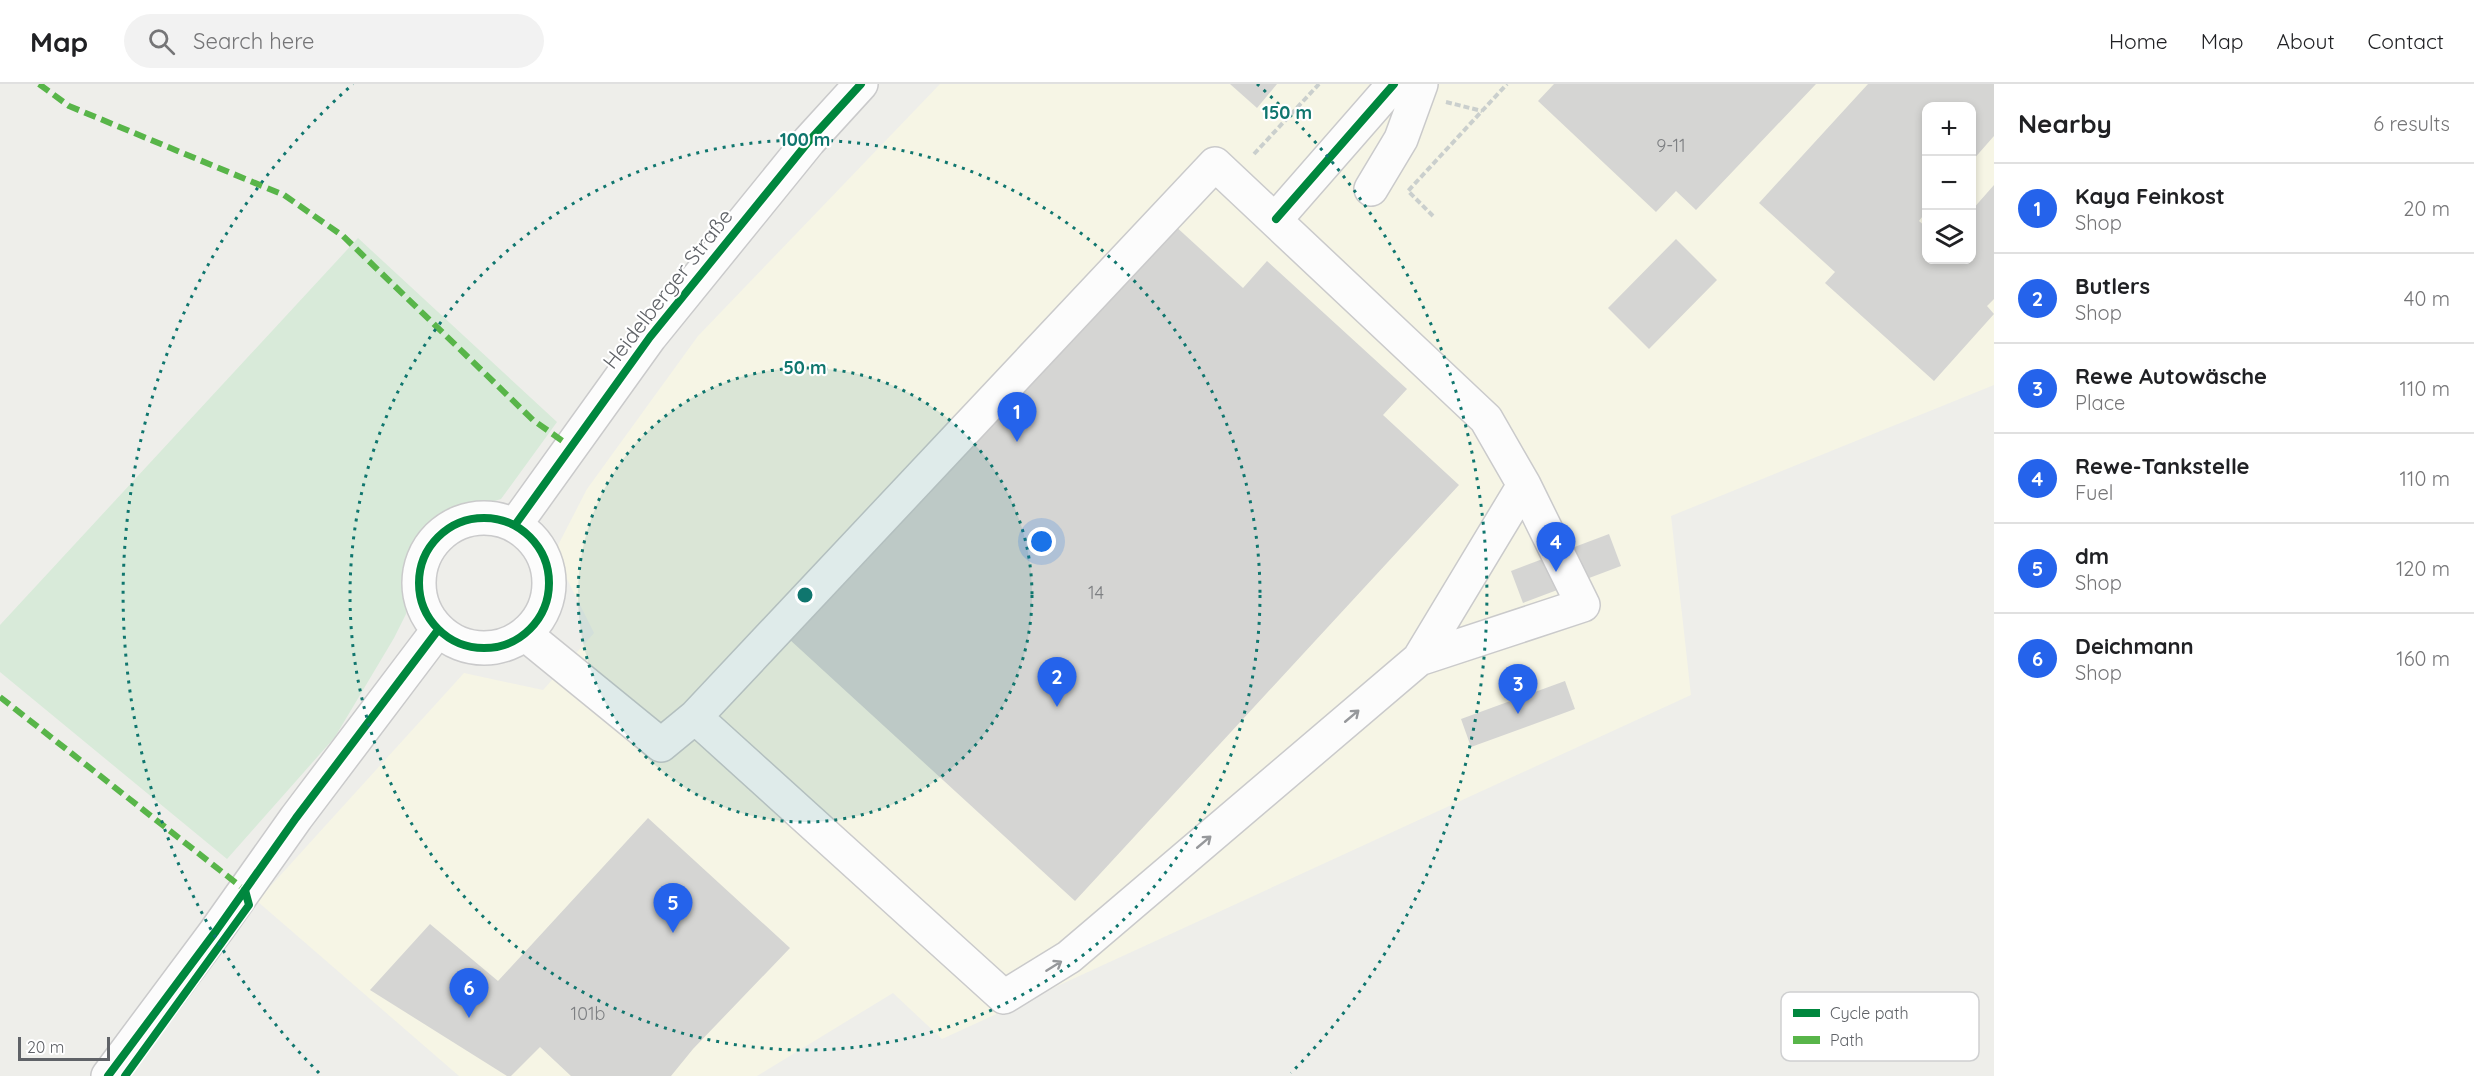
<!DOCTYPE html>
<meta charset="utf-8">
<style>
body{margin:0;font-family:Quicksand,sans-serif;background:#f2f2f2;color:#202124}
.controls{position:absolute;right:18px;top:18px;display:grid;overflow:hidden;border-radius:12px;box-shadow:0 3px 9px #0003}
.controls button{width:54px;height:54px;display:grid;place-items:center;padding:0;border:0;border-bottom:2px solid #e0e0e0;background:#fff;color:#202124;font:30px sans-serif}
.scale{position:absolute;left:18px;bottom:15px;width:92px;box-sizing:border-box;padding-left:6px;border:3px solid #5f6267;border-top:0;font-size:16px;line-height:21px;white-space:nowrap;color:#5f6267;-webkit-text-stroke:4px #fff;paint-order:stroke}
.you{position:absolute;left:1042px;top:458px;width:21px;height:21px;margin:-15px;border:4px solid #fff;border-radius:50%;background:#1a73e8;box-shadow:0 0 0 9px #1a73e833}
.badge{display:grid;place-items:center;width:39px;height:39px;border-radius:50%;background:#2563eb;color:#fff;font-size:20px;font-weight:700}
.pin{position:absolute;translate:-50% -50px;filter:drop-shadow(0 2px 3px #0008)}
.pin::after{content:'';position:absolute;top:32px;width:21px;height:18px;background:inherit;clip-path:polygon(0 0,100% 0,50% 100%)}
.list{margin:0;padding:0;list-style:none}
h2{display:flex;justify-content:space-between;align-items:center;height:78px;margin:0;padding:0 24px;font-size:26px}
h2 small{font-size:20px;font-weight:400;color:#757577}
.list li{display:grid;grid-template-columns:39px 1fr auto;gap:18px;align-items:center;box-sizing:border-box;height:90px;padding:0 24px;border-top:2px solid #e0e0e0}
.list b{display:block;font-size:22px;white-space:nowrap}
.list p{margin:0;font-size:20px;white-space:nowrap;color:#757577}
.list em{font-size:20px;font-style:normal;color:#757577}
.icon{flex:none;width:33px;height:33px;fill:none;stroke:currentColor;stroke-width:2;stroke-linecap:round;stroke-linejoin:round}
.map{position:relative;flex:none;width:1994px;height:992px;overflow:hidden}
header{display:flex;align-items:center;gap:36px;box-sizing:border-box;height:84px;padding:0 30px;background:#fff;border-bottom:2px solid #e0e0e0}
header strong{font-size:28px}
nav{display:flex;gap:33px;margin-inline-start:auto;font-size:21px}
.search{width:420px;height:54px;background:#f2f2f2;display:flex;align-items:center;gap:15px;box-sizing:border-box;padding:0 21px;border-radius:33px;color:#757577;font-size:22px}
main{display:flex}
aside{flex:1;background:#fff}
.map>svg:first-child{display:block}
.commercial{fill:#f6f5e5;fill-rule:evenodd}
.green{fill:#d8ead9}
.building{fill:#d5d5d3}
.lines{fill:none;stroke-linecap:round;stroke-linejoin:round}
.minor-casing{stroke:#cacacb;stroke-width:36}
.path{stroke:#cacfcd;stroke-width:4;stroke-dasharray:6 3;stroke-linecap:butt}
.minor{stroke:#fcfcfc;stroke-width:33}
.quiet{stroke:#58b549;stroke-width:6;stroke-dasharray:12 6;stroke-linecap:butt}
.cycleway-casing{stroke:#fff;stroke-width:11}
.cycleway{stroke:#00873e;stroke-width:8}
.oneway{stroke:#96989b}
.ring{fill:none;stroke:#0f766e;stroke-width:3;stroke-dasharray:3 6}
.labels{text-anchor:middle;stroke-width:4.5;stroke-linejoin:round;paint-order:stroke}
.number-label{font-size:18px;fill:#7e8083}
.street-label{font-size:21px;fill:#5f6267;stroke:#fff}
.key{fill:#fff;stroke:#cfd0d1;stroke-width:1.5}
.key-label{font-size:16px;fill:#5f6267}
.centre{fill:#0f766e;stroke:#fff;stroke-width:3}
.ring-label{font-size:18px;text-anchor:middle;font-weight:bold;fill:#0f766e;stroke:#fff;stroke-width:4.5;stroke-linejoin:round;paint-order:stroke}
</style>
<header>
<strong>Map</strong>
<div class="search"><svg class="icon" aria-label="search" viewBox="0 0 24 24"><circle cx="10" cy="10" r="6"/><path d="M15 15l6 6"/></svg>Search here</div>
<nav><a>Home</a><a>Map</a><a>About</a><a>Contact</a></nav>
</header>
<main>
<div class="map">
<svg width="1994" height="992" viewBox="0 0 1994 992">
<rect width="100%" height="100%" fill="#eeeeea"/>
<!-- commercial -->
<path class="commercial" d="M940,0H1994V301L1671,432L1691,611L942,955L893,909L757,992H459L257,817L464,589L543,606L594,549L554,469L587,405L698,252ZM1926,22H1972V176H1926Z"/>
<!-- green -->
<path class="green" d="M358,154L557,338L501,415L479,422L455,425L430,440L415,461L407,485L406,530L394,554L335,653L227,775L0,588V541Z"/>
<!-- building -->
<path class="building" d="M1230,0H1277L1257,24Z
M1554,0H1816L1696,126L1676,107L1656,128L1538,17Z
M1868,0H1994V52L1972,77V22H1926V128L1919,137L1926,143V176H1972V126L1994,101V215L1987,222L1994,230L1934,297L1825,199L1835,188L1759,119Z
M1173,140L1243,204L1267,177L1407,305L1383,331L1459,401L1075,817L789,555Z
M1676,155L1717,196L1649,265L1608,224Z
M1609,450L1621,482L1523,519L1511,487Z
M1565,597L1575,625L1471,663L1461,635Z
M648,734L790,864L693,965L671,992H571L540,963L511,992H507L370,906L430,840L498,897Z"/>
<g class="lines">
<!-- minor casing -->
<g class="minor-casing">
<path id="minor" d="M1371,105L1401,55L1421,0
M1276,135L1394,0
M419 499a65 65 0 1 1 130 0a65 65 0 1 1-130 0Z
M515,441L650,253L809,57L861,0
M525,550L661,661L695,633L1215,80L1486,335L1524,401L1419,575L1069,873L1004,913L695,633
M1419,575L1583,521L1524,401
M108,992L216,847L296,734L438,546"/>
</g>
<!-- path -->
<path class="path" d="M1446,18L1482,27
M1254,70L1319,0
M1433,132L1408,107L1507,0"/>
<!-- minor -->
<use href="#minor" class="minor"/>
<!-- quiet -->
<path class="quiet" d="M39,0L69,22L284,111L343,152L533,336L571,363
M0,613L245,806L246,809"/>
<!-- cycleway casing -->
<g class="cycleway-casing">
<path id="cycleway" d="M1276,135L1394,0
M419 499a65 65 0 1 1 130 0a65 65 0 1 1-130 0Z
M515,441L650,253L809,57L861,0
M108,992L216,847L296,734L438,546
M125,992L249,821L245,806"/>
</g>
<!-- cycleway -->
<use href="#cycleway" class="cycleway"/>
</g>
<!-- one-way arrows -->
<defs><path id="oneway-shaft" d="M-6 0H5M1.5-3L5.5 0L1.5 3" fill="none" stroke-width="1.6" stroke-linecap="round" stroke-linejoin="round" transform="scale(1.5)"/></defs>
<g class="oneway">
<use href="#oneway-shaft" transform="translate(1352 632) rotate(-40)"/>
<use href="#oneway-shaft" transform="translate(1204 758) rotate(-40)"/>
<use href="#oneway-shaft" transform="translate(1054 882) rotate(-32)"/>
</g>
<!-- distance rings -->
<circle cx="805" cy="511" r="227" fill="#0f766e" fill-opacity=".12"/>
<g class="ring">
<circle cx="805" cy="511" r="227"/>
<circle cx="805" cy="511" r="455"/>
<path d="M319 989A682 682 0 0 1 353 0M1257 0A682 682 0 0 1 1291 989"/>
</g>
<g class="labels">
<!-- number labels -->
<g class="number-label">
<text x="1671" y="68">9-11</text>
<text x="1096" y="515">14</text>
<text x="588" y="936">101b</text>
</g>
<!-- street labels -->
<g class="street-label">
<text transform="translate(668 205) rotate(-52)" y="7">Heidelberger Straße</text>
</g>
</g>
<!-- legend -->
<rect x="1781" y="908" width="198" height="69" rx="9" class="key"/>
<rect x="1793" y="925" width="27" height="8" fill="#00873e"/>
<rect x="1793" y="952" width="27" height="8" fill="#58b549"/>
<g class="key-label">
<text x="1830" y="935">Cycle path</text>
<text x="1830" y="962">Path</text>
</g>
<circle cx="805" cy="511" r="9" class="centre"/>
<g class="ring-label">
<text x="1287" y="35">150 m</text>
<text x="805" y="62">100 m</text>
<text x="805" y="290">50 m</text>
</g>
</svg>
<div class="controls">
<button>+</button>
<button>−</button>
<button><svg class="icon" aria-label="layers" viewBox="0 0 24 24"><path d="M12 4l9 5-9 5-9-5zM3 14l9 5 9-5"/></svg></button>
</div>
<div class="scale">20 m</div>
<div class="you"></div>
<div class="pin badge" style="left:1017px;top:358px">1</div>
<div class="pin badge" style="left:1057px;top:623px">2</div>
<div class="pin badge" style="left:1518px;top:630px">3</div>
<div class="pin badge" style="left:1556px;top:488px">4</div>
<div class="pin badge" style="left:673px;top:849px">5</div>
<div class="pin badge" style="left:469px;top:934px">6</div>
</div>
<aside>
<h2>Nearby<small>6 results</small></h2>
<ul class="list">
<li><span class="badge">1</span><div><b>Kaya Feinkost</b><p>Shop</p></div><em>20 m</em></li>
<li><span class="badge">2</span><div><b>Butlers</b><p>Shop</p></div><em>40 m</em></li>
<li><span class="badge">3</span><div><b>Rewe Autowäsche</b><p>Place</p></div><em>110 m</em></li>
<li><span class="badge">4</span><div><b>Rewe-Tankstelle</b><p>Fuel</p></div><em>110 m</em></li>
<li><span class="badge">5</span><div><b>dm</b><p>Shop</p></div><em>120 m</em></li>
<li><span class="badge">6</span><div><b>Deichmann</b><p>Shop</p></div><em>160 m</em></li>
</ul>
</aside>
</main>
